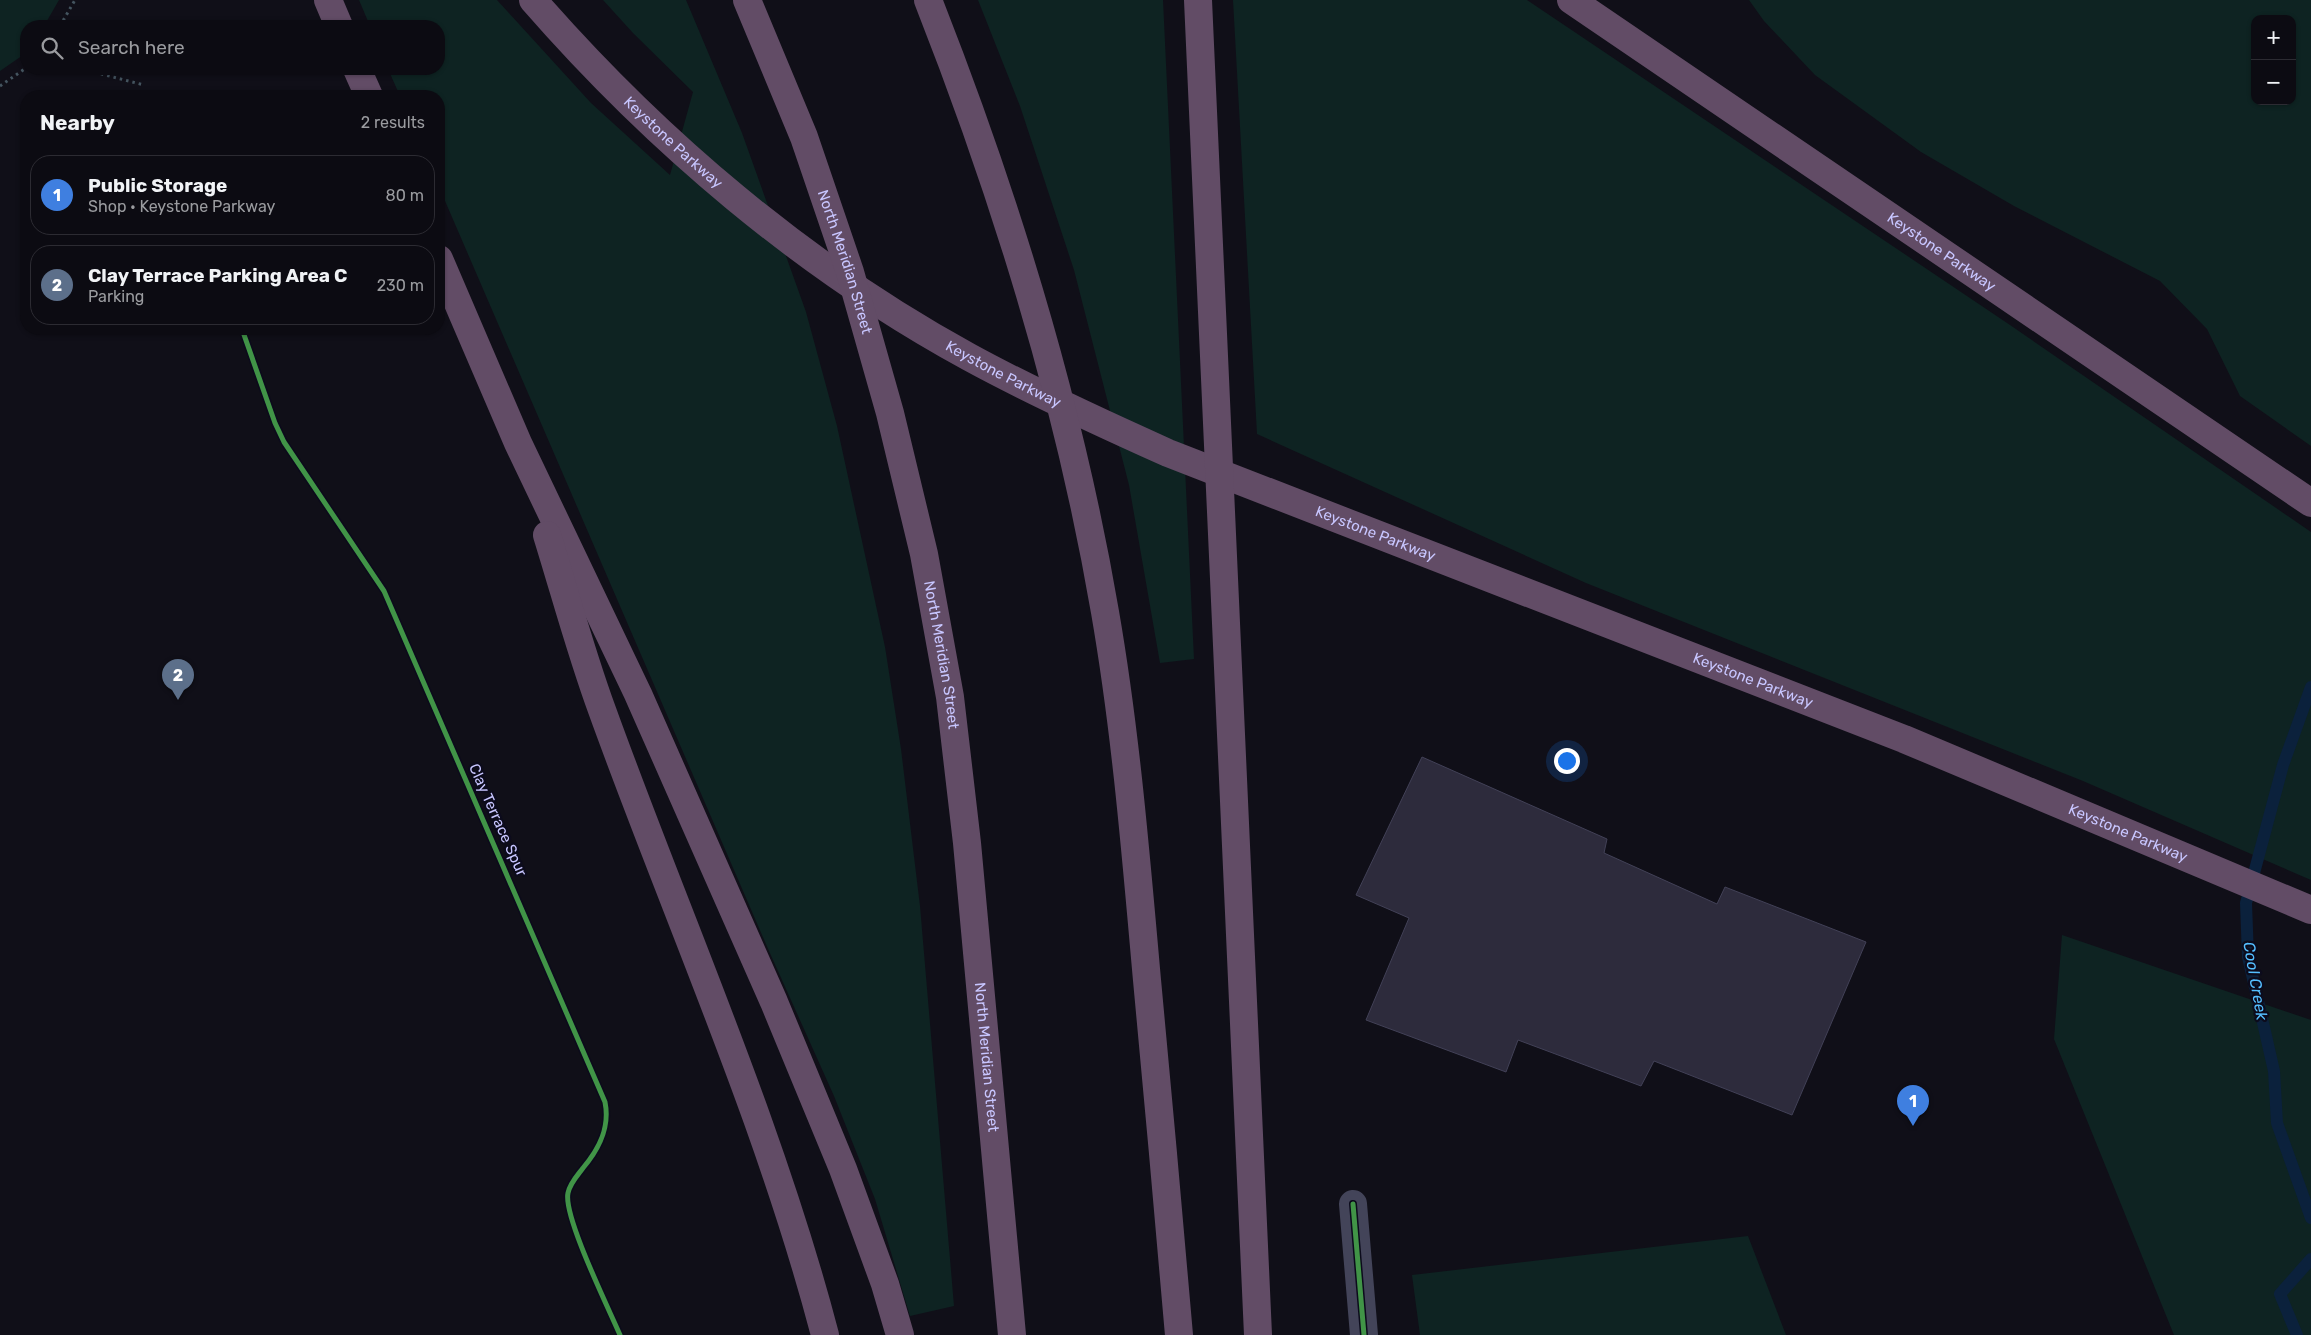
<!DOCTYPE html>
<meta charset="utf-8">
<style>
body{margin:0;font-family:Rubik,sans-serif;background:#1a1920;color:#f1f3f6}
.controls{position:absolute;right:15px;top:15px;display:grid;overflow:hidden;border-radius:10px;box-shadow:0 1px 4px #0004}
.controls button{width:45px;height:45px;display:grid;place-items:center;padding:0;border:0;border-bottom:1px solid #2c2b32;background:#0c0b12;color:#f1f3f6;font:25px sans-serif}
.you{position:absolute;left:1566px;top:760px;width:18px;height:18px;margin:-12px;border:4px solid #fff;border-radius:50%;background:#1a73e8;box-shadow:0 0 0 8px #1a73e833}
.badge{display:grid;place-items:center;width:32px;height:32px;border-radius:50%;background:#1a73e8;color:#fff;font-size:16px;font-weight:700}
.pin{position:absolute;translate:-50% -41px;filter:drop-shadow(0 1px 2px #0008)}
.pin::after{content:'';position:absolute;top:26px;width:18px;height:15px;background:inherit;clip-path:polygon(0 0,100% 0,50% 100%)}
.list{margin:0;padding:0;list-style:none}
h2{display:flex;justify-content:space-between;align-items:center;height:65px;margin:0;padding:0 20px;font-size:21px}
h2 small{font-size:16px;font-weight:400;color:#9a9b9f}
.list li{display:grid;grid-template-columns:32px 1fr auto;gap:15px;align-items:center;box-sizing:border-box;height:80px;margin:0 10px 10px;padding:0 10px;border:1px solid #2c2b32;border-radius:20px}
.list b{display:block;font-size:19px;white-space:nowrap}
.list p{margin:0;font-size:16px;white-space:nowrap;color:#9a9b9f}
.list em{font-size:16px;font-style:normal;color:#9a9b9f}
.icon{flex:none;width:28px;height:28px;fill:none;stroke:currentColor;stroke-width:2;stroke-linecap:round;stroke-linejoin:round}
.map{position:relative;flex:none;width:2311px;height:1335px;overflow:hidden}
.search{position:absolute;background:#0c0b12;box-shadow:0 1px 4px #0004;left:20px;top:20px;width:425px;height:55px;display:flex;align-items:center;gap:12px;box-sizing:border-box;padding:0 18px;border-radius:20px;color:#9a9b9f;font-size:19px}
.panel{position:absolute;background:#0c0b12;box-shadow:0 1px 4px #0004;left:20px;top:90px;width:425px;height:245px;border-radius:20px}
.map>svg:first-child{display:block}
.green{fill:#0e2322;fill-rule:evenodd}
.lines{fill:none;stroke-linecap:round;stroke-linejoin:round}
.stream{stroke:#0b213c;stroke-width:12}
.building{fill:#2d2b3c;stroke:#424157}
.path{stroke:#44545f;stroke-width:3;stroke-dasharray:2.5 4;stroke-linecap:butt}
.minor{stroke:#434459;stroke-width:28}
.motorway{stroke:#624c66;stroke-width:28}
.cycleway-casing{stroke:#0c0b1c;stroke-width:8}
.cycleway{stroke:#419447;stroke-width:5}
.labels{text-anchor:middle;stroke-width:4.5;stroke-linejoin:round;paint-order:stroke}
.street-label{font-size:15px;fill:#c8c6ff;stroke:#0c0b1c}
.water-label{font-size:16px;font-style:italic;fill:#54beff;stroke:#0c0b1c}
</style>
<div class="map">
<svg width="2311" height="1335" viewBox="0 0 2311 1335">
<rect width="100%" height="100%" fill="#100f18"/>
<!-- green -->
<path class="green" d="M0,0H59L44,26H26V53L0,71Z
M359,0H497L591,103L670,175L693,92L633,33L603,0H686L742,133L806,312L837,426L885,647L901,749L920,906L954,1306L910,1316L875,1199L834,1096L769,951L439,187V96H400L388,69H439V26H370Z
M978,0H1163L1194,659L1160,663L1129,485L1074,270L1020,106Z
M1233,0H1527L2010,325L2311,532V880L2083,781L1586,583L1257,434Z
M1749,0H2311V446L2240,396L2207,329L2160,281L2014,206L1921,152L1815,75L1764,21ZM2255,19H2292V101H2255Z
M2062,935L2311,1020V1335H2174L2054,1039Z
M1748,1236L1786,1335H1420L1412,1275Z"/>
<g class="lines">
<!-- stream -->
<path class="stream" d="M2311,687L2283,765L2246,903L2248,957L2274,1071L2277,1123L2311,1218
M2297,1335L2280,1294L2311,1259"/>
</g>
<!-- building -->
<path class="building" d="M1422,757L1607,839L1604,853L1717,904L1725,887L1866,942L1792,1115L1654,1061L1641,1086L1518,1040L1506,1072L1366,1020L1409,918L1356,895Z"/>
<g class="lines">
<!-- path -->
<path class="path" d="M60,26L75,0
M82,69L144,85
M0,86L26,68"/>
<!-- minor -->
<path class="minor" d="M1353,1204L1364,1335"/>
<!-- motorway -->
<g class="motorway">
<path d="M328,0L339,26"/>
<path id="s1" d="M533,0C656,141 804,267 969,357C1033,392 1101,423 1168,453L1904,739L2311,910"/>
<path id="s2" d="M747,0L804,137L850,272L890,413L924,554L950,697L967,843L1012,1335"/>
<path d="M928,0C1006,198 1069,402 1105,612C1126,733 1136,857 1147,980C1158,1098 1169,1217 1179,1335"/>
<path d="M1198,0L1258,1335"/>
<path id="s3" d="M1571,0L2311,503"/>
<path d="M357,69L369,96"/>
<path d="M439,259L518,443L638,694L774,1002L843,1169L885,1284L900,1335"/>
<path d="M547,535C565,593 581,653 602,710C677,918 769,1121 825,1335"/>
</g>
<!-- cycleway casing -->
<g class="cycleway-casing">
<path id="cycleway" d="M242,329L275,423L284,442L384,591L605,1102C610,1127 600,1148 583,1168C577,1176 570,1183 568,1193C563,1216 609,1309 620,1335
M1353,1204L1364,1335"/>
</g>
<!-- cycleway -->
<use href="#cycleway" class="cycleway"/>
</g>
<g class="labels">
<!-- street labels -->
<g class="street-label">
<text dy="5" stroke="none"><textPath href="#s1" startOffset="200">Keystone Parkway</textPath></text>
<text dy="5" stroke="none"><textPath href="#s3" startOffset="448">Keystone Parkway</textPath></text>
<text dy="5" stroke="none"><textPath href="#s2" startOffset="280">North Meridian Street</textPath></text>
<text dy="5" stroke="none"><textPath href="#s1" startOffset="605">Keystone Parkway</textPath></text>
<text dy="5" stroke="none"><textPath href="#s1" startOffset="1010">Keystone Parkway</textPath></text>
<text dy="5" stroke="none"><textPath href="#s2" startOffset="685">North Meridian Street</textPath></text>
<text dy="5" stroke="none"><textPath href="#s1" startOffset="1415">Keystone Parkway</textPath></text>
<text transform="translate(498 820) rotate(66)" y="5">Clay Terrace Spur</text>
<text dy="5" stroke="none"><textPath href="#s1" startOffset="1820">Keystone Parkway</textPath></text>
<text dy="5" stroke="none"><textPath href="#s2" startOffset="1090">North Meridian Street</textPath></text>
</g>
<!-- water labels -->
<g class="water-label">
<text transform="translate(2256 981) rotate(80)" y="6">Cool Creek</text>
</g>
</g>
</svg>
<div class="controls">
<button>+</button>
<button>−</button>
</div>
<div class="you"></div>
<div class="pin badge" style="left:1913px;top:1126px;background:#3f7fe0">1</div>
<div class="pin badge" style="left:178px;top:700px;background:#5c6f8a">2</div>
<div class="search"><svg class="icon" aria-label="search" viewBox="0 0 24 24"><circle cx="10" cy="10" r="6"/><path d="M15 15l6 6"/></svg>Search here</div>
<section class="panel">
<h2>Nearby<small>2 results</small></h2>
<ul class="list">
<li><span class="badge" style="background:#3f7fe0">1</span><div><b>Public Storage</b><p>Shop · Keystone Parkway</p></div><em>80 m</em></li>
<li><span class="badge" style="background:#5c6f8a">2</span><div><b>Clay Terrace Parking Area C</b><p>Parking</p></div><em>230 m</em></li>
</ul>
</section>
</div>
